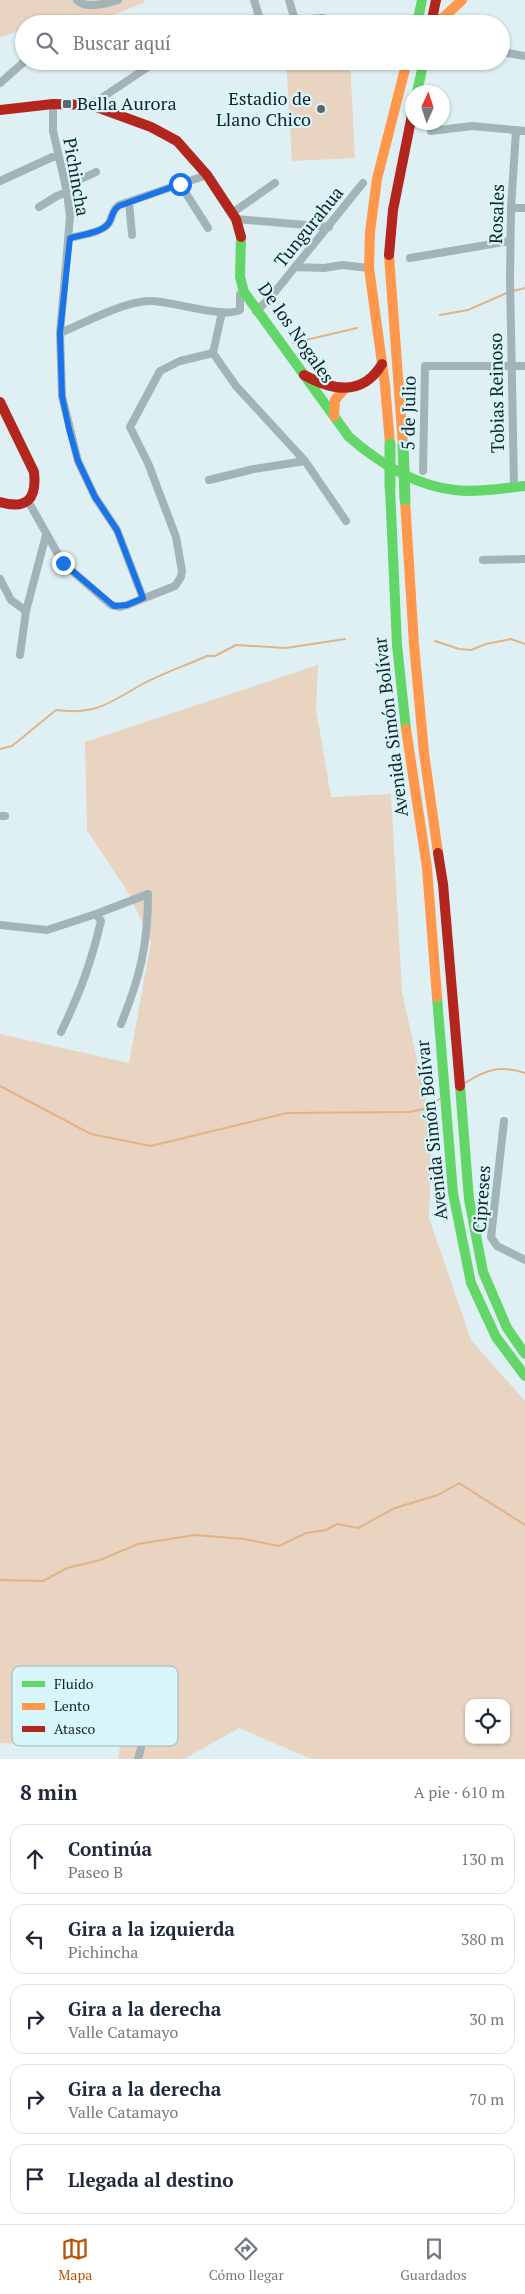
<!DOCTYPE html>
<html lang="es">
<meta charset="utf-8">
<style>
body{margin:0;font-family:"PT Serif",serif;background:#f2f2f3;color:#1f2937}
.controls{position:absolute;right:15px;bottom:15px;display:grid;overflow:hidden;border-radius:10px;box-shadow:0 1px 4px #0004}
.controls button{width:45px;height:45px;display:grid;place-items:center;padding:0;border:0;border-bottom:1px solid #e0e1e3;background:#fff;color:#1f2937;font:25px sans-serif}
.compass{position:absolute;left:405px;top:85px;width:45px;height:45px;border-radius:50%;background:#fff;box-shadow:0 1px 4px #0004;rotate:3deg}
.stop{position:absolute;width:15px;height:15px;margin:-11px;border:4px solid #1a73e8;border-radius:50%;background:#fff}
.stop.end{background:#1a73e8;border-color:#fff;box-shadow:0 1px 5px #0008}
.list{margin:0;padding:0;list-style:none}
h2{display:flex;justify-content:space-between;align-items:center;height:65px;margin:0;padding:0 20px;font-size:21px}
h2 small{font-size:16px;font-weight:400;color:#747a83}
.list li{display:grid;grid-template-columns:32px 1fr auto;gap:15px;align-items:center;box-sizing:border-box;height:70px;margin:0 10px 10px;padding:0 10px;border:1px solid #e0e1e3;border-radius:15px}
.list b{display:block;font-size:19px;white-space:nowrap}
.list p{margin:0;font-size:16px;white-space:nowrap;color:#747a83}
.list em{font-size:16px;font-style:normal;color:#747a83}
.icon{flex:none;width:28px;height:28px;fill:none;stroke:currentColor;stroke-width:2;stroke-linecap:round;stroke-linejoin:round}
.map{position:relative;flex:none;width:525px;height:1759px;overflow:hidden}
.search{position:absolute;background:#fff;box-shadow:0 1px 4px #0004;left:15px;right:15px;top:15px;height:55px;display:flex;align-items:center;gap:12px;box-sizing:border-box;padding:0 18px;border-radius:28px;color:#747a83;font-size:19px}
.sheet{height:465px;background:#fff}
nav{display:flex;justify-content:space-around;align-items:center;box-sizing:border-box;height:70px;border-top:1px solid #e0e1e3;background:#fff;font-size:14px;color:#747a83}
nav a{display:grid;justify-items:center;gap:2px}
nav .on{color:#b45309}
.map>svg:first-child{display:block}
.green{fill:#e8d4c0;fill-rule:evenodd}
.lines{fill:none;stroke-linecap:round;stroke-linejoin:round}
.stream{stroke:#e2b385;stroke-width:2}
.street{stroke:#a2b4b7;stroke-width:8}
.fast{stroke:#63d668;stroke-width:10}
.slow{stroke:#ff974d;stroke-width:10}
.jam{stroke:#b3261e;stroke-width:10}
.fast-bridge{stroke:#63d668;stroke-width:11}
.route{stroke:#1a73e8;stroke-width:6}
.poi-dot{fill:#5b696c;stroke:#d6f6fc;stroke-width:2}
.labels{text-anchor:middle;stroke-width:4.5;stroke-linejoin:round;paint-order:stroke}
.poi-label{font-size:18px;fill:#152123;stroke:#d6f6fc;text-anchor:end}
.street-label{font-size:18px;fill:#152123;stroke:#d6f6fc}
.key{fill:#d6f6fc;stroke:#9cb6bb;stroke-width:1}
.key-label{font-size:14px;fill:#152123}
</style>
<div class="map">
<svg width="525" height="1759" viewBox="0 0 525 1759">
<rect width="100%" height="100%" fill="#def0f4"/>
<!-- green -->
<path class="green" d="M0,0H145L143,3L90,24H24V29L0,37Z
M286,61H350L355,158L292,161Z
M318,665L316,709L331,797L391,794L402,992L432,1127L429,1218L471,1340L525,1401V1759H311L239,1728L184,1759H118L121,1740L50,1745L0,1743V1034L129,1063L151,942L129,894L87,830L85,742ZM469,1703H506V1740H469Z"/>
<g class="lines">
<!-- stream -->
<path class="stream" d="M513,291L525,288
M440,315L468,310L509,292
M293,343L357,328
M435,641L459,649L471,650L486,644L511,639L525,644
M0,749L12,746L56,710C94,715 108,704 139,686C160,674 185,666 207,656H215L236,645L286,648L345,639
M465,1083C487,1069 500,1065 525,1073
M0,1086L91,1134L151,1146L287,1113L409,1112L424,1109L440,1099
M0,1580L43,1581L67,1568L100,1560L138,1544L195,1535L244,1539L279,1546L306,1533L326,1530L337,1524L358,1528L395,1508L438,1495L459,1483L525,1525"/>
<!-- street -->
<path class="street" d="M77,0C85,10 108,3 118,0
M254,0L261,23
M289,0L295,20
M259,24L322,18L350,24
M501,52L525,56
M0,83L25,61
M53,104V131L67,192L70,217L60,333L62,396L78,461L95,497L117,530L143,598
M91,105L157,61
M431,131L472,126L525,131
M0,181L57,155
M180,184L208,228
M66,186L96,172
M129,202L132,235
M39,207L57,196L67,192
M511,208H525
M232,213L275,183
M236,219L329,227
M70,238C80,235 102,233 109,223C113,216 112,210 119,205L207,175
M410,258L510,241
M295,267L324,268L342,265L369,268
M256,311L270,298L363,183
M222,312L213,353L236,386L305,461L346,521
M60,333C84,323 123,302 148,301C171,300 222,319 240,310V294L244,292
M423,471L425,366H525
M209,480L254,469L305,461
M514,487L510,279L511,208L516,130
M28,501L63,563L111,605L120,607L127,605L175,586L181,577L182,571L176,537L148,463L130,427L160,371L180,361L213,353
M483,560L525,559
M0,579L11,600L26,611
M20,655L26,611L46,535
M0,816H5
M0,925L47,930L96,914L148,894C148,945 140,977 121,1024
M61,1032C80,993 91,963 101,921L96,914
M504,1121L491,1237L497,1246L525,1260
M138,1759L141,1748"/>
<!-- fast -->
<path class="fast" d="M417,24L422,0
M417,92L424,61
M241,237L240,277L244,292L349,437C378,462 416,486 455,490C478,493 502,488 525,486
M390,488L397,645L406,729
M437,997L453,1193L471,1283L496,1337L525,1376
M460,1086L469,1199L483,1272L507,1328L525,1354"/>
<!-- slow -->
<path class="slow" d="M431,23L444,17L462,0
M389,255L403,445
M334,416L335,400L345,388
M390,444L385,385L369,268L370,232L377,179L407,61
M405,500L414,645L424,753L438,853
M406,729L427,868L437,997"/>
<!-- jam -->
<path class="jam" d="M431,24L436,0
M0,110L53,104L91,105L151,127L177,141L207,175L236,219L241,237
M389,255L393,210L412,115
M304,375C333,391 363,396 382,364
M0,402L34,472C37,499 27,510 0,502
M438,853L443,884L460,1086"/>
<!-- fast-bridge -->
<path class="fast-bridge" d="M390,444V488
M403,445L405,500"/>
</g>
<g class="lines">
<!-- route -->
<path class="route" d="M63,563L114,606L127,605L143,598L117,530L95,497L78,461L69,429L62,396L60,333L70,238C80,235 102,233 109,223C113,216 112,210 119,206L180,184"/>
</g>
<!-- markers -->
<g class="poi-dot">
<rect x="62" y="99" width="10" height="10" rx="2.5"/>
<circle cx="321" cy="109" r="5"/>
</g>
<g class="labels">
<!-- poi labels -->
<g class="poi-label">
<text x="311" y="105">Estadio de<tspan x="311" dy="21">Llano Chico</tspan></text>
<text x="77" y="110" text-anchor="start">Bella Aurora</text>
</g>
<!-- street labels -->
<g class="street-label">
<text transform="translate(76 177) rotate(80)" y="6">Pichincha</text>
<text transform="translate(497 214) rotate(-88)" y="6">Rosales</text>
<text transform="translate(309 227) rotate(-51)" y="6">Tungurahua</text>
<text transform="translate(296 333) rotate(55)" y="6">De los Nogales</text>
<text transform="translate(497 393) rotate(-91)" y="6">Tobias Reinoso</text>
<text transform="translate(409 413) rotate(-89)" y="6">5 de Julio</text>
<text transform="translate(391 727) rotate(-97)" y="6">Avenida Simón Bolívar</text>
<text transform="translate(432 1130) rotate(-96)" y="6">Avenida Simón Bolívar</text>
<text transform="translate(482 1199) rotate(-86)" y="6">Cipreses</text>
</g>
</g>
<!-- legend -->
<rect x="12" y="1666" width="166" height="80" rx="8" class="key"/>
<rect x="22" y="1681" width="23" height="6" fill="#63d668"/>
<rect x="22" y="1703" width="23" height="7" fill="#ff974d"/>
<rect x="22" y="1726" width="23" height="6" fill="#b3261e"/>
<g class="key-label">
<text x="54" y="1689">Fluido</text>
<text x="54" y="1711">Lento</text>
<text x="54" y="1734">Atasco</text>
</g>
</svg>
<div class="controls">
<button><svg class="icon" aria-label="locate" viewBox="0 0 24 24"><circle cx="12" cy="12" r="6"/><path d="M12 2v4M12 18v4M2 12h4M18 12h4"/></svg></button>
</div>
<svg class="compass" viewBox="-18 -18 36 36"><path d="M0-13l5 13h-10z" fill="#e53935"/><path d="M0 13l5-13h-10z" fill="#747a83"/></svg>
<div class="stop" style="left:180px;top:184px"></div>
<div class="stop end" style="left:63px;top:563px"></div>
<div class="search"><svg class="icon" aria-label="search" viewBox="0 0 24 24"><circle cx="10" cy="10" r="6"/><path d="M15 15l6 6"/></svg>Buscar aquí</div>
</div>
<section class="sheet">
<h2>8 min<small>A pie · 610 m</small></h2>
<ul class="list">
<li><svg class="icon" aria-label="ahead" viewBox="0 0 24 24"><path d="M12 20V5M6 11l6-6 6 6"/></svg><div><b>Continúa</b><p>Paseo B</p></div><em>130 m</em></li>
<li><svg class="icon" aria-label="left" viewBox="0 0 24 24"><path d="M17 20v-9H6M10 6l-5 5 5 5"/></svg><div><b>Gira a la izquierda</b><p>Pichincha</p></div><em>380 m</em></li>
<li><svg class="icon" aria-label="right" viewBox="0 0 24 24"><path d="M7 20v-9h11M14 6l5 5-5 5"/></svg><div><b>Gira a la derecha</b><p>Valle Catamayo</p></div><em>30 m</em></li>
<li><svg class="icon" aria-label="right" viewBox="0 0 24 24"><path d="M7 20v-9h11M14 6l5 5-5 5"/></svg><div><b>Gira a la derecha</b><p>Valle Catamayo</p></div><em>70 m</em></li>
<li><svg class="icon" aria-label="arrive" viewBox="0 0 24 24"><path d="M6 21V4h12l-3 4 3 4H6"/></svg><div><b>Llegada al destino</b></div></li>
</ul>
</section>
<nav>
<a class="on"><svg class="icon" aria-label="map" viewBox="0 0 24 24"><path d="M3 6l6-2 6 2 6-2v14l-6 2-6-2-6 2zM9 4v14M15 6v14"/></svg>Mapa</a>
<a><svg class="icon" aria-label="directions" viewBox="0 0 24 24"><path d="M12 3l9 9-9 9-9-9zM9 14v-3h6M13 9l2 2-2 2"/></svg>Cómo llegar</a>
<a><svg class="icon" aria-label="saved" viewBox="0 0 24 24"><path d="M7 4h10v16l-5-4-5 4z"/></svg>Guardados</a>
</nav>
